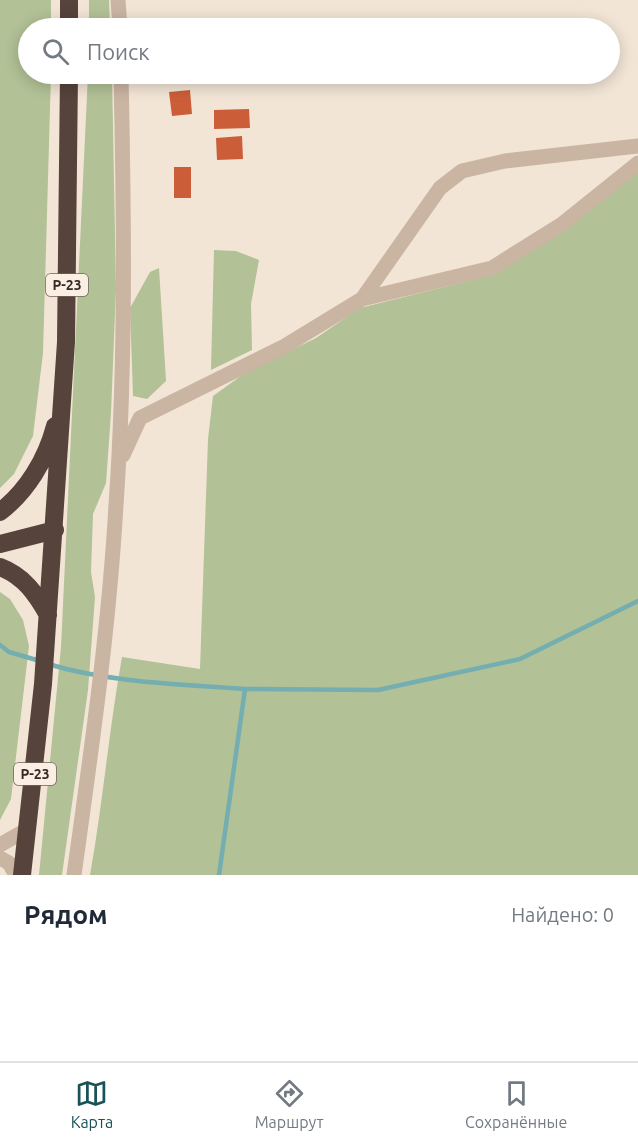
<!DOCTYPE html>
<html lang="ru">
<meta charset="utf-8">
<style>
body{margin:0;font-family:Ubuntu,sans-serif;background:#f6f6f7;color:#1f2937}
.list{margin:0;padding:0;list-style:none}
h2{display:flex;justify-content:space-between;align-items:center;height:78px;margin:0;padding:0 24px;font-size:26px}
h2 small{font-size:20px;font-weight:400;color:#747a83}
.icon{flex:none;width:33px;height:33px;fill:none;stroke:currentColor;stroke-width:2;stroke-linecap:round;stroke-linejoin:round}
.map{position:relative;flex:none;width:638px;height:875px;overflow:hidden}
.search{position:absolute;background:#fff;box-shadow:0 3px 15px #0003;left:18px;right:18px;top:18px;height:66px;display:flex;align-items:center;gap:15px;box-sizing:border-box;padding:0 21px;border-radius:33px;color:#747a83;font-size:22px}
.sheet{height:186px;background:#fff}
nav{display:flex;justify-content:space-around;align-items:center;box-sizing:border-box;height:84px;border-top:2px solid #e0e1e3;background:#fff;font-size:16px;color:#747a83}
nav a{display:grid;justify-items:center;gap:3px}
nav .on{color:#195357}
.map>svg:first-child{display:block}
.green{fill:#b2c196}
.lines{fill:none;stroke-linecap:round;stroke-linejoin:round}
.stream{stroke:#74aeb0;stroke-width:4.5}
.building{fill:#cc5d39}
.minor{stroke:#cab4a2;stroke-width:15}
.highway{stroke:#56433b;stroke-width:18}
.labels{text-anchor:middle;stroke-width:4.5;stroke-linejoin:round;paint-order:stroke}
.shield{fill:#faefe2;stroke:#6f645e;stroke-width:1.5}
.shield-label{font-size:14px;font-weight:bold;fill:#342925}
</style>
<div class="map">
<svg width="638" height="875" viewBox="0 0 638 875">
<rect width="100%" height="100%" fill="#f2e5d6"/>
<!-- green -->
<path class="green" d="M0,0H51V28H28V74H51L43,353L33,436L14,474L0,488Z
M89,0H109L110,28H89Z
M88,74H112L116,289L111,413L106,483L93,514L91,572L95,597L88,690L62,875H39L61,647Z
M638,170V875H90C103,802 109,729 122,657L200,669L208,439L213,396L245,373L316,338L360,308L496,274Z
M214,250L236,251L259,260L251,304L252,350L211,370Z
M159,268L166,381L147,399L133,396L130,308L150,272Z
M0,592L10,599L23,620L29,646L11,799L0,820Z"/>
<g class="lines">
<!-- stream -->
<path class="stream" d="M0,645L9,652L40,661
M48,664C111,683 180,684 245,689L219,875
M245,689L378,690L520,659L638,601"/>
</g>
<!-- building -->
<path class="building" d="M190,90L192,114L172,116L169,92Z
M249,109L250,128L214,129V110Z
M242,136L243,159L217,160L216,138Z
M174,167H191V198H174Z"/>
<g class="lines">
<!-- minor -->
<path class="minor" d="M118,0L120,28
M362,299L492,268L562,224L638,163
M123,455L140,418L285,346L362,299L440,188L462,171L505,161L638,146
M0,845L28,829
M0,858L9,863L16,875
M74,875C91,752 109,629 116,505C126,361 124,218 121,74"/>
<!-- highway -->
<path class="highway" d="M69,0V28
M0,512C27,491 46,460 55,426
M0,544L55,530
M0,567C24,576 36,594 48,615
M22,875L43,684L66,342L69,74"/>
</g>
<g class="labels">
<!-- shield labels -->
<g class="shield">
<rect x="46" y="274" width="42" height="22" rx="4.5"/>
<rect x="14" y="763" width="42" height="22" rx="4.5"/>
</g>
<g class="shield-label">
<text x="67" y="290">Р-23</text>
<text x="35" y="779">Р-23</text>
</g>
</g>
</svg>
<div class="search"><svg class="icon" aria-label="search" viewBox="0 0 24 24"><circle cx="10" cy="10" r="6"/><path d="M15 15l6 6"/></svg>Поиск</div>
</div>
<section class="sheet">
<h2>Рядом<small>Найдено: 0</small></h2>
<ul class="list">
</ul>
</section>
<nav>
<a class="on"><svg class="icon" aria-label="map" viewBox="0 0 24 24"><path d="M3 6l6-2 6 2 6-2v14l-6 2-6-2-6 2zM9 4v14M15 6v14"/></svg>Карта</a>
<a><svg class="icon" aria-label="directions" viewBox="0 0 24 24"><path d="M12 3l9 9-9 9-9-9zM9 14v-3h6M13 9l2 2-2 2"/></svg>Маршрут</a>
<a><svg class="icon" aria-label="saved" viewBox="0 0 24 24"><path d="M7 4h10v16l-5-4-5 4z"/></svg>Сохранённые</a>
</nav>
